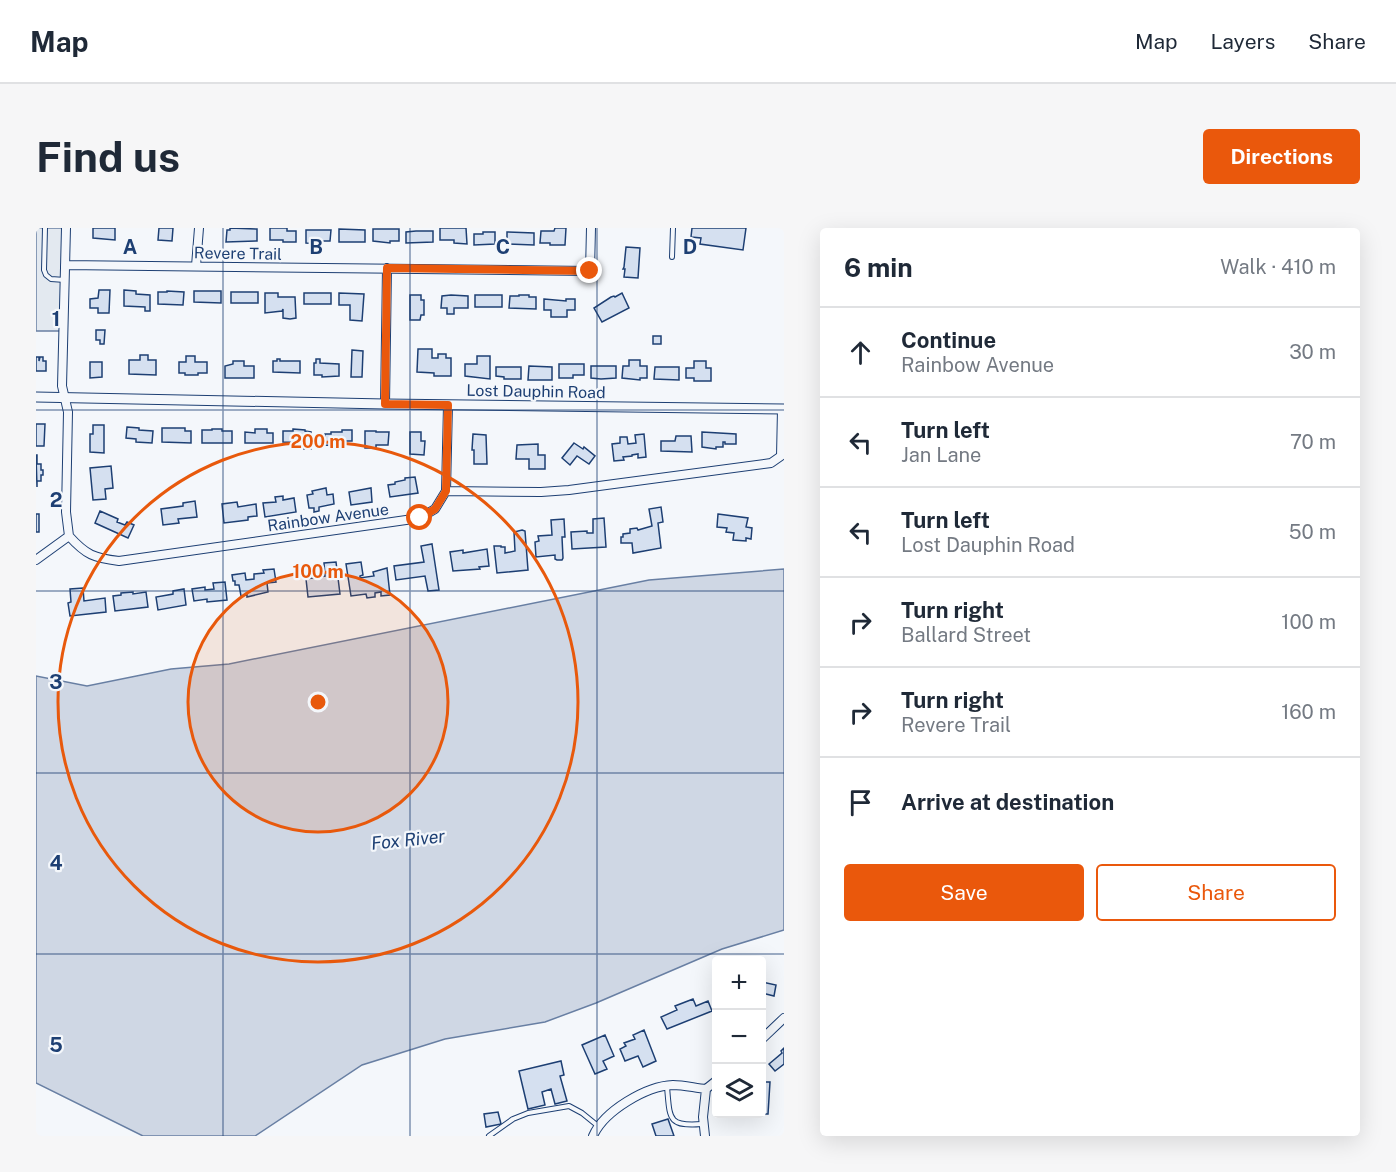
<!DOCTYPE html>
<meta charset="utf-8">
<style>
body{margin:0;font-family:"Public Sans",sans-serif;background:#f6f6f7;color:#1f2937}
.controls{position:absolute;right:18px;bottom:18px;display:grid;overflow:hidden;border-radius:6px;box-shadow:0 6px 24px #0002}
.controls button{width:54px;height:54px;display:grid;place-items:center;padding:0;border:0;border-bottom:2px solid #e0e1e3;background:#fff;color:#1f2937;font:30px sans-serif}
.stop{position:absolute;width:18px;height:18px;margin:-14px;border:4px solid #ea580c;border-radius:50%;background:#fff}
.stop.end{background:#ea580c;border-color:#fff;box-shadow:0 2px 6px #0008}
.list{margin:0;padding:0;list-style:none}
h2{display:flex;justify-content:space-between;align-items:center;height:78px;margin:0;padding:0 24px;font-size:26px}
h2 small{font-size:20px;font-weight:400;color:#747a83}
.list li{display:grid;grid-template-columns:39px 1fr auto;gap:18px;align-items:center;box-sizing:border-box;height:90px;padding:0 24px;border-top:2px solid #e0e1e3}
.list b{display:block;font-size:22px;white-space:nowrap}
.list p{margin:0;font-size:20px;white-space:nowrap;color:#747a83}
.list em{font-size:20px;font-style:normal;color:#747a83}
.actions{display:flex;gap:12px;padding:18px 24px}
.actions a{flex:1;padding:14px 0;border:2px solid #ea580c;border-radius:6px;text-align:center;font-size:21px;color:#ea580c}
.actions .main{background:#ea580c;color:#fff}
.icon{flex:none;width:33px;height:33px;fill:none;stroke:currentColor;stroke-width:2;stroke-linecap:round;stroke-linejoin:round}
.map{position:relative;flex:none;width:748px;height:908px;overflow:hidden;border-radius:6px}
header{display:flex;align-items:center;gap:36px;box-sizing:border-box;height:84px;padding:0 30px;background:#fff;border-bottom:2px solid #e0e1e3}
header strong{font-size:28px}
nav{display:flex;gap:33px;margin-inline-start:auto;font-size:21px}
.intro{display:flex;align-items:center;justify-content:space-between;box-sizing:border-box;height:144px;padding:0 36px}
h1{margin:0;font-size:42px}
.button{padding:15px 27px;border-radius:6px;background:#ea580c;color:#fff;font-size:21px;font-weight:700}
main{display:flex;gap:36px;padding:0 36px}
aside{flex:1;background:#fff;border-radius:6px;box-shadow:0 6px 24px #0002}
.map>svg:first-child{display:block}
.green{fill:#e3e9f0;stroke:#687fa3;stroke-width:1.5}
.water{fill:#cfd7e4;stroke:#687fa3;stroke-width:1.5}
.building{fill:#d5e0f0;stroke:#1d3f73;stroke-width:1.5}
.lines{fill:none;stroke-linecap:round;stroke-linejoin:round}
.service-casing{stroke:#1d3f73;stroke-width:6}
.minor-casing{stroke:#1d3f73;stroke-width:10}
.tertiary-casing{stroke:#1d3f73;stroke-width:11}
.service{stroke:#f4f7fb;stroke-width:4}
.minor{stroke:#f4f7fb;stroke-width:8}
.tertiary{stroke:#f4f7fb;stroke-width:9}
.route{stroke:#ea580c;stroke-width:8}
.grid{fill:none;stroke:#1d3f73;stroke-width:1.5;stroke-opacity:0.55}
.ring{fill:none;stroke:#e8590c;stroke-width:3}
.labels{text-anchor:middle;stroke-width:4.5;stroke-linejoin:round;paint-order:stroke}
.street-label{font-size:16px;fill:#1d3f73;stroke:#f4f7fb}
.water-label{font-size:18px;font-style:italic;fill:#1d3f73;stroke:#f4f7fb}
.grid-label{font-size:20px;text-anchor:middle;font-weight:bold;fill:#1d3f73;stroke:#f4f7fb;stroke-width:4.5;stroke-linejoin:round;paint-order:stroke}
.centre{fill:#e8590c;stroke:#f4f7fb;stroke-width:3}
.ring-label{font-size:18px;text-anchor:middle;font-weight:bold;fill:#e8590c;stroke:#f4f7fb;stroke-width:4.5;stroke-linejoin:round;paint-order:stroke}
</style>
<header>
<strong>Map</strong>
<nav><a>Map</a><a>Layers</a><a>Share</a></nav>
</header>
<div class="intro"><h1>Find us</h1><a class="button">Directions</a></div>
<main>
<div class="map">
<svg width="748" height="908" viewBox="0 0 748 908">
<rect width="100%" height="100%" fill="#f4f7fb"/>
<!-- green -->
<path class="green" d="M0,0H30L28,103H0Z"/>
<!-- water -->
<path class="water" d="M748,341V702L686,721L560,775L509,794L409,811L326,837L219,908H107L0,855V448L51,458L135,441L193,436L613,352Z"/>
<!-- building -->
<path class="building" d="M57,0H79V12L57,10Z
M123,0H137L136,13L122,12Z
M194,0L221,1V13L190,14L191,2H194Z
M234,0H251V3H260V14H247V12H234Z
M404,0H430L431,16L418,15V12H404Z
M519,0H530L529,17H514V15H504L505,3H518Z
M656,0H710L707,22L664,16L665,10L655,9Z
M303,1L329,2V14H303Z
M337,1H363V13H354V15L337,13Z
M270,2H295L294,13H285V16L270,15Z
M380,3H397V14L370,15V4Z
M447,4H459V16L438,17V6H447Z
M471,4L498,5V17L471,16Z
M590,19L604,20L602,50L588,49L589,41H587L588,39Z
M63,62H74L73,85H62V80H54V71L62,70Z
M88,62L100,63V66L114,67V83H109V79L88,78Z
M131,63L148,64L147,77L122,76V64H131Z
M158,63H185V75L158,74Z
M195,64H222V75H195Z
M229,65H242V69H259L260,90L254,91L247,90V81L246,83L229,85Z
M268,65H295V76H268Z
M303,65L328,66L326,93L314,92V77H303Z
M586,65L593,80L566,94L558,80L575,69L578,68L579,69Z
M374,67H385V72H388V87H385L384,92H374Z
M415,67L432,68V80H418V86H411V80H405L406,68Z
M439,67H466V79H439Z
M483,67H493V69H500V81L473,80L474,68H483Z
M508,71L530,73V71H539V82H531V89H515V82H508Z
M60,102H69L68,116H64V112H60Z
M617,108H625V116H617Z
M382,121H396V130H402V126H410V130H415V148H398V145L381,144Z
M316,122L327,123L326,149H315Z
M104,127H112V132H120V147L93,146V132H104Z
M150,128H159V134H171V145H162V147H149V145H143V134H150Z
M441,128H454V151L429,148V136H441Z
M0,129H3V133L4,129H7V133H10V143H0Z
M241,131H244V133H264V145L237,144V133H241Z
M280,131H284V135L303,136V148L286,149V147H278V135H280Z
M593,132H604V138H611V150H604V152L586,150L587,138H593Z
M197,133H208V138H218V150H189V138L197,136Z
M658,133H670V140H675V153H658V150H650V140H658Z
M54,134H66V149L54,150Z
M523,136H548V147H537V150H523Z
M493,138L516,139V152H492Z
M555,138H580V150L565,151L555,150Z
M460,139H485V151H468V149L460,148Z
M619,139H643V152L618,151Z
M0,196H9L8,218H0Z
M57,197H68V225L54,224V206H57Z
M91,199L103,200V202L117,203L116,215L100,214V211L90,210Z
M126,200H149V203H155V215L126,214Z
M176,201H186V203H196V215H166V202H176Z
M219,201H231V205H237V215H209V204L219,205Z
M257,201L269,202V203L275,204V221H268V215L247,214V203H257Z
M306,202H316V213H307V218L288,217L289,206H295V204H306Z
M329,203H340V204H353L352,217H340V220H329Z
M374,204H385V213H389L388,227L374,226Z
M666,204L700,206V216H689V214H687V219H680V221L666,219Z
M437,206L450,207L451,236H438V222H436Z
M608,206L610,229L602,230V226L596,227V228L587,229L588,232L578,233L576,216L584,215V209H591L592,216L600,215L599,207Z
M640,208H655L656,224L625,223V213H639Z
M538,215L547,221L548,219L559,228L553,236L541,228L534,237L526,230Z
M502,216V227H509V241H493V231H480L481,217Z
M0,227H1V236H5V242H7V247H5V253H1V259Z
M75,238L77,260L69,261L70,271L57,272L54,240Z
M379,249L382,265L354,269L352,257L359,256V254L369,252V250Z
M290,260L291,267L297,266L298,276L283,279V283L278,284V280H273L271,267L277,266L276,263Z
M335,260L336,274L315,277L313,264Z
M247,268V272L258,270L260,284L229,289L227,275L240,274L239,269Z
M159,273L161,289L142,291L143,295L127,297L125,281L147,278V275Z
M201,274L202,279L220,276L221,288L212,289V292L188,295L186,276Z
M625,279L627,294L622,295L625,320L597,325L596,315H585V309H587V306L594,305V301L601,300L602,302L616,298L613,281Z
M64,283L82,291L81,294L89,297L91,294L98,297L92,310L59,295Z
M0,286H3V304H0Z
M682,286L712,290L710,299L716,300L715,311L710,310V313L697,312L698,305L690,304L691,300L681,299Z
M568,290L570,319L536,321L535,304L551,303V305H557V291Z
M528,291L529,309H526L527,330L526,332H521L519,331V327L500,329L499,314L503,313L502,308L516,307L515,292Z
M486,302L489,303L492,342L461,345L458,318H465V319H469V325L479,323L478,304Z
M396,316L403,362L392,363L389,348L360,352L358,338L388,334L385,318Z
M451,321L453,338L443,339L444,341L417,343L414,324L427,322V325Z
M300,334L304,366L272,369L270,351L289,348L288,335Z
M325,334L327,347L324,348V350L338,348L337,344L351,340L354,367L345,368V364L339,365V369H338L331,370L330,366L315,368L310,336Z
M238,341L240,354L231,355L232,364L211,369V367L205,368L203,357H199V353H197L196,347L209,345L210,352L218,351V346L228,345L227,342Z
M189,354L191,372L171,374V371L158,373L156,361L169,359V362L178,361L177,355Z
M47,360L48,373L69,370L70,384L34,388L32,375L35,374L34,361Z
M148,361L150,377L122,382L120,369L137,366V363Z
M97,364V366L110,364L112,379L79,383L77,368L85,367V365Z
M726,754L740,757L738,768L726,765Z
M657,771L660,778L672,773L676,783L631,801L625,789L641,782L639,778Z
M608,802L620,833L607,839L602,828L589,833L584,821L590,818L588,815L599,811L597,807Z
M569,807L578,828L567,833L571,841L559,846L546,817Z
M748,820V836L739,843L733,836L746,825L745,823Z
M525,833L528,847L524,848L531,873L519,876L515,861L506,864L509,877L492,881L483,843Z
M726,854H734L732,886H723H726Z
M462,884L465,896L450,899L448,886Z
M632,891L638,908H620L616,896Z"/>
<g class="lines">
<!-- service casing -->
<g class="service-casing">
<path id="service" d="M9,0L8,42L10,47L15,51L29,52
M636,29L637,0
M631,859C634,890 631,899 666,896
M453,908L477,891L492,885L533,878L546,885L562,898"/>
</g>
<!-- minor casing -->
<g class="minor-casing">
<path id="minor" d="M30,0L26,158L32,184L30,284L33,308
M29,37L554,43L555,0
M160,38L163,0
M349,176L351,40
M410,263L505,264L533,262L735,235L745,228L746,181
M410,263L412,177
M33,308C50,327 58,330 83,333L384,290L399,281L410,263
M0,332L33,308
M726,811L748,790
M557,908C568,883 610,858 637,857C648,857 659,860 670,861
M669,908L667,889L670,861L680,853"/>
</g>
<!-- tertiary casing -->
<g class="tertiary-casing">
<path id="tertiary" d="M0,169L349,176L748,181"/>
</g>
<!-- service -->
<use href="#service" class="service"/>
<!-- minor -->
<use href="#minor" class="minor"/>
<!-- tertiary -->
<use href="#tertiary" class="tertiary"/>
</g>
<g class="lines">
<!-- route -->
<path class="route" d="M384,290L399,281L410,263L412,177L349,176L351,40L554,43"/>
</g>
<!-- grid -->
<path class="grid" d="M187,0V908M374,0V908M561,0V908M0,182H748M0,363H748M0,545H748M0,726H748"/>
<!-- distance rings -->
<circle cx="282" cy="474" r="130" fill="#e8590c" fill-opacity=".12"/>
<g class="ring">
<circle cx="282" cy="474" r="130"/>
<circle cx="282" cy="474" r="260"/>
</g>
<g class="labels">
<!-- street labels -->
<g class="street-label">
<text transform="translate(202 25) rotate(1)" y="6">Revere Trail</text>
<text transform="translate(500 163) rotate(1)" y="6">Lost Dauphin Road</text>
<text transform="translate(292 289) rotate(-8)" y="6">Rainbow Avenue</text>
</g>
<!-- water labels -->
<g class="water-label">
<text transform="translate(372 612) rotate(-6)" y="6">Fox River</text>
</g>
</g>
<g class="grid-label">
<text x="94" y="26">A</text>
<text x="280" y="26">B</text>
<text x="467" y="26">C</text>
<text x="654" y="26">D</text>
<text x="20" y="98">1</text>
<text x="20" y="279">2</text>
<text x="20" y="461">3</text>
<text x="20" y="642">4</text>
<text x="20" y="824">5</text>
</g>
<circle cx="282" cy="474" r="9" class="centre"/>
<g class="ring-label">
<text x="282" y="220">200 m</text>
<text x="282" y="350">100 m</text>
</g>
</svg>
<div class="controls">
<button>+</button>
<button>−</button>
<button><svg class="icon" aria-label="layers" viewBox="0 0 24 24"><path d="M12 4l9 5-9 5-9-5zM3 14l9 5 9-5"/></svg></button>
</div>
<div class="stop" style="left:384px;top:290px"></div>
<div class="stop end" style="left:554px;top:43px"></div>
</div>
<aside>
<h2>6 min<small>Walk · 410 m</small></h2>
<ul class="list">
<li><svg class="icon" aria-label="ahead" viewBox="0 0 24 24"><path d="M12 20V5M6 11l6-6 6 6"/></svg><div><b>Continue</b><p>Rainbow Avenue</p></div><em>30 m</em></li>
<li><svg class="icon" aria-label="left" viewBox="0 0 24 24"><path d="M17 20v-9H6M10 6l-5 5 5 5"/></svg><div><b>Turn left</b><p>Jan Lane</p></div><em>70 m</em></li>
<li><svg class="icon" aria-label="left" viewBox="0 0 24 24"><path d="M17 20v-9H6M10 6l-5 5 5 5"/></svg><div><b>Turn left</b><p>Lost Dauphin Road</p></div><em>50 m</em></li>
<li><svg class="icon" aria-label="right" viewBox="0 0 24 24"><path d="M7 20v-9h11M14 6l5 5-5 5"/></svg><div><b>Turn right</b><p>Ballard Street</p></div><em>100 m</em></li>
<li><svg class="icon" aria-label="right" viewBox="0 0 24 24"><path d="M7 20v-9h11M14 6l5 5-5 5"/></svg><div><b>Turn right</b><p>Revere Trail</p></div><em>160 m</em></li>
<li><svg class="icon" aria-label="arrive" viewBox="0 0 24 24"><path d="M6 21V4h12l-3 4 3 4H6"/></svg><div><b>Arrive at destination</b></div></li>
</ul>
<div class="actions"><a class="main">Save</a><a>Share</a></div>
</aside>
</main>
